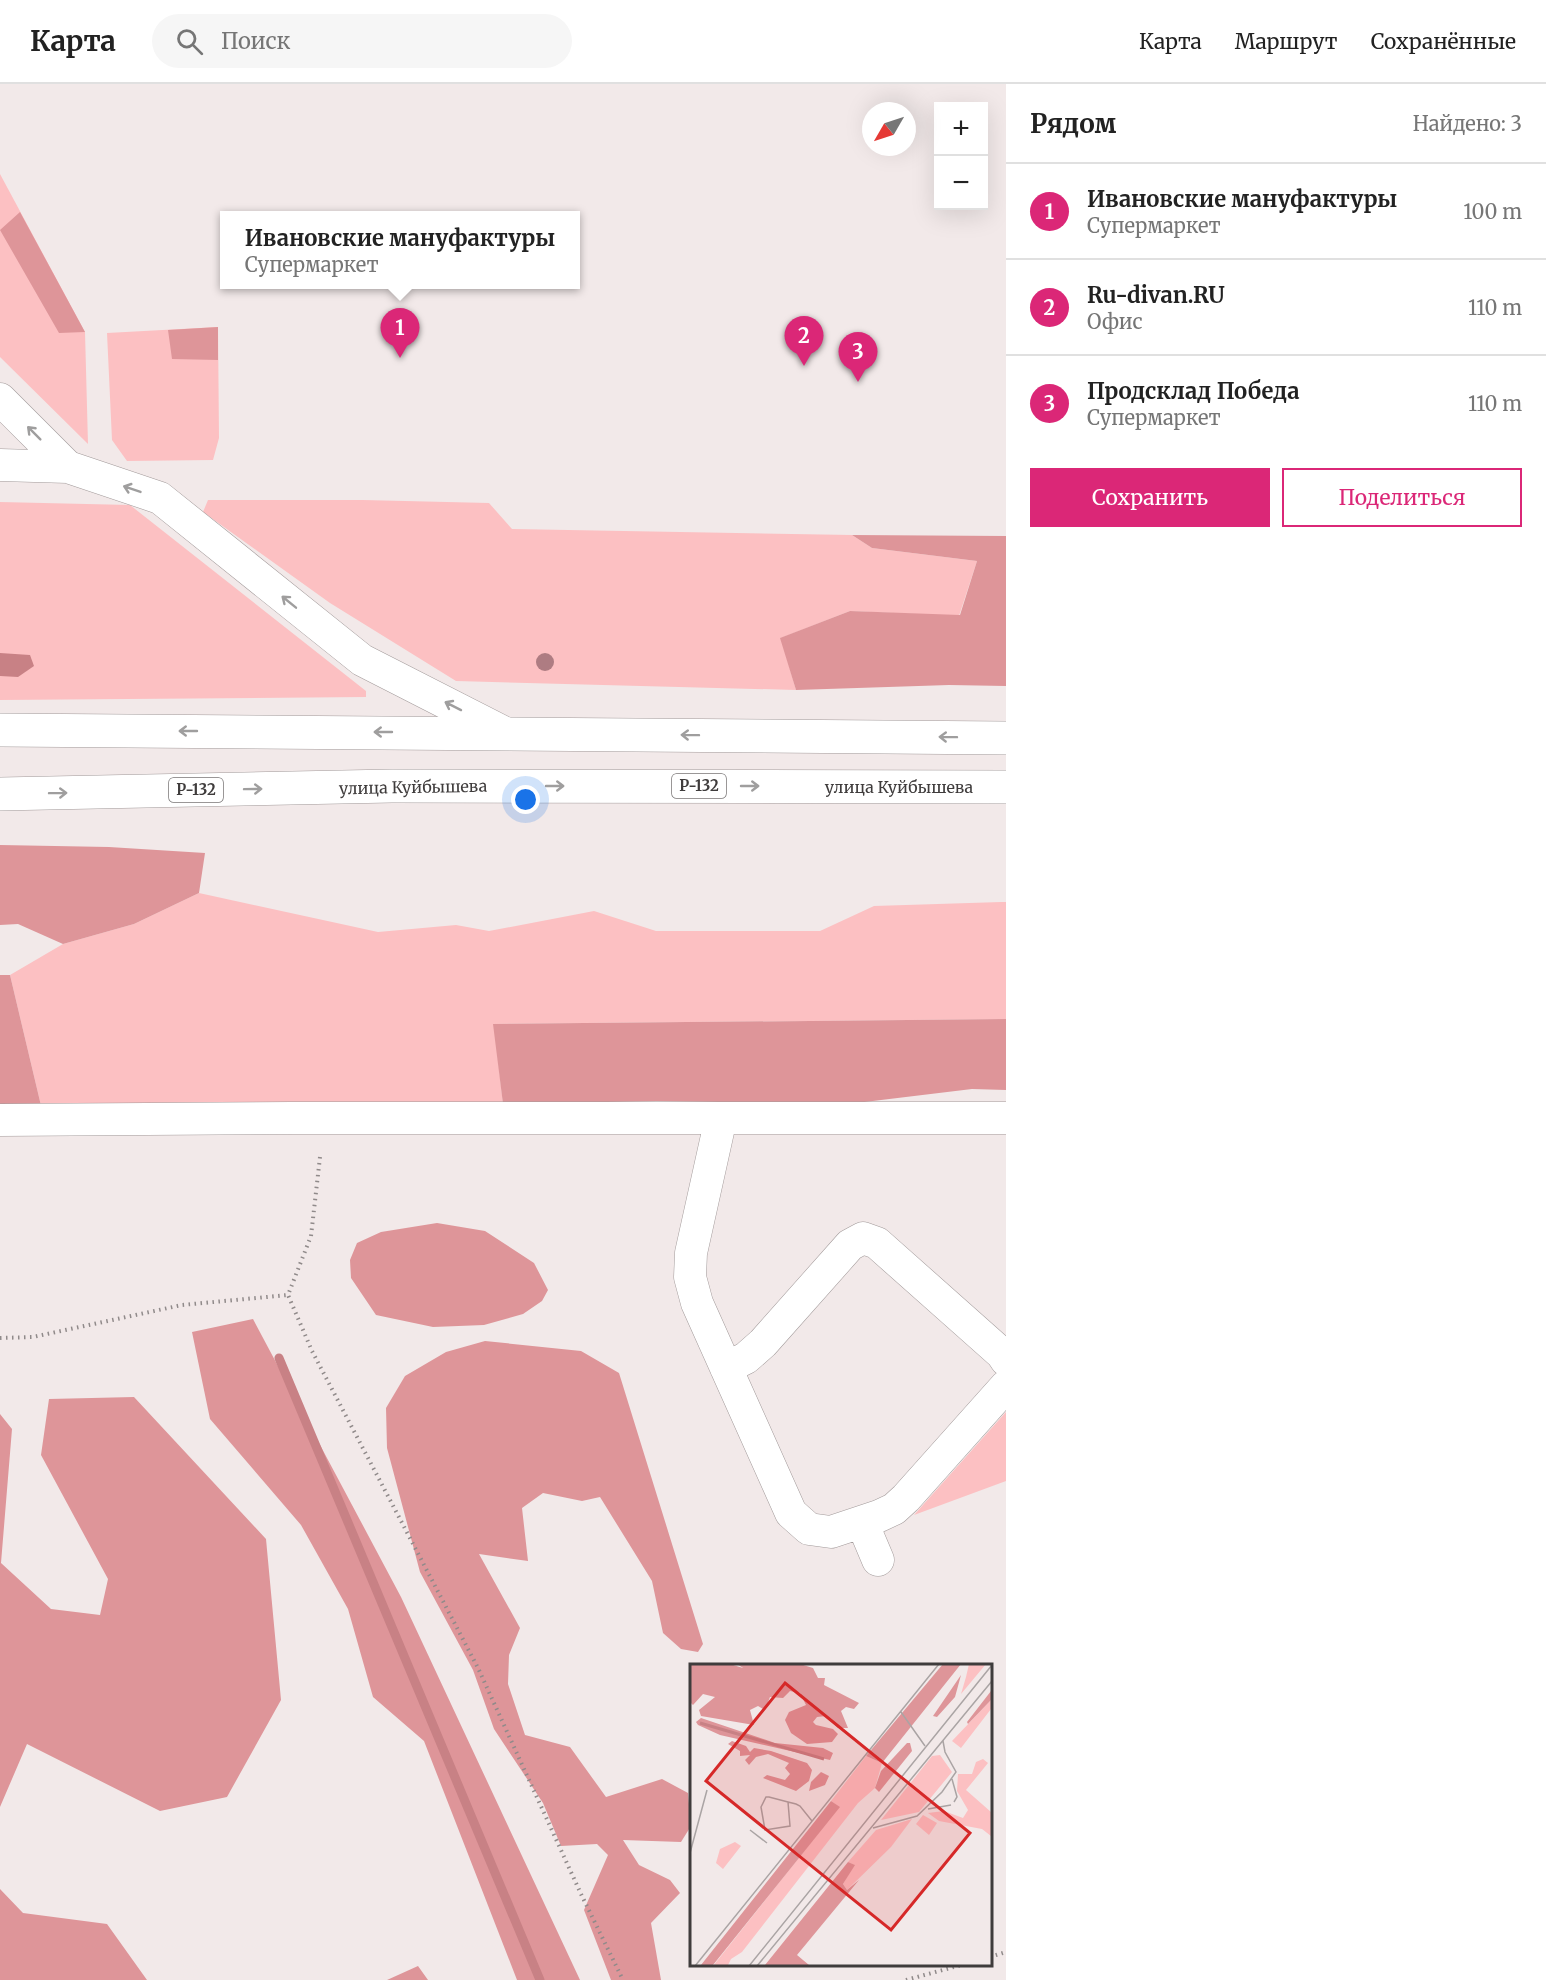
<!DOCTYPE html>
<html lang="ru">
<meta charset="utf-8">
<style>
body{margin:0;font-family:Merriweather,serif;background:#f6f6f6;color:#222}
.controls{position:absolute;right:18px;top:18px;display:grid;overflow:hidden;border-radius:0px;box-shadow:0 6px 24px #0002}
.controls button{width:54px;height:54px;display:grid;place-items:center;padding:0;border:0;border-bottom:2px solid #e0e0e0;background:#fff;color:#222;font:30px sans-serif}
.compass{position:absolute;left:862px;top:18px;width:54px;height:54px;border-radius:50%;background:#fff;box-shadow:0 6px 24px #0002;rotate:231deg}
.you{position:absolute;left:526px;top:716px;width:21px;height:21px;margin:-15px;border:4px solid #fff;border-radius:50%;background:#1a73e8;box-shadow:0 0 0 9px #1a73e833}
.badge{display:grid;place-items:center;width:39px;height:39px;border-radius:50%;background:#db2777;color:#fff;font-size:20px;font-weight:700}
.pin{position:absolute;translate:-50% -50px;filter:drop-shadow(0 2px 3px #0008)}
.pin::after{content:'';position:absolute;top:32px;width:21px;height:18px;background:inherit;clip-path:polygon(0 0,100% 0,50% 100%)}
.popup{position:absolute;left:220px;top:127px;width:360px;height:78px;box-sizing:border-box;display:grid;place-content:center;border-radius:0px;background:#fff;filter:drop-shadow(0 2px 4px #0005);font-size:20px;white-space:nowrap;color:#767676}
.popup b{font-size:22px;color:#222}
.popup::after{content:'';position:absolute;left:50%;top:100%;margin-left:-12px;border:12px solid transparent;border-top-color:#fff}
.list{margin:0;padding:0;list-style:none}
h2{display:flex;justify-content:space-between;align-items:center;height:78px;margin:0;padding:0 24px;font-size:26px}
h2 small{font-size:20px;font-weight:400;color:#767676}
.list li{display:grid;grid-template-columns:39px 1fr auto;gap:18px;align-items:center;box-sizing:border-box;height:96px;padding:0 24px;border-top:2px solid #e0e0e0}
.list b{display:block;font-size:22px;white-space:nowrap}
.list p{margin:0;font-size:20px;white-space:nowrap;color:#767676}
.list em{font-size:20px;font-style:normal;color:#767676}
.actions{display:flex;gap:12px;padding:18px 24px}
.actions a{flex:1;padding:14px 0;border:2px solid #db2777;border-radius:0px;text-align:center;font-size:21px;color:#db2777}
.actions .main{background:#db2777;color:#fff}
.icon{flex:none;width:33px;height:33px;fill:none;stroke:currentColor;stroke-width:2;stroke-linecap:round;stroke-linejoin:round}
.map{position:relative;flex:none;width:1006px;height:1896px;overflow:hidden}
header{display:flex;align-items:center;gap:36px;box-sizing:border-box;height:84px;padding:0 30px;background:#fff;border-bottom:2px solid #e0e0e0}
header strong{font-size:28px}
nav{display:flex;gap:33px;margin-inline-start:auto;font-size:21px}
.search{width:420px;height:54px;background:#f6f6f6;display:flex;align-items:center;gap:15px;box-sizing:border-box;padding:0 21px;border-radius:33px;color:#767676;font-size:22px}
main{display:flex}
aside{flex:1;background:#fff}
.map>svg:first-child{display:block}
.green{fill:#fcc0c2}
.forest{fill:#de9599}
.water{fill:#c88185}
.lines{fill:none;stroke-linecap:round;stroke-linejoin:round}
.stream{stroke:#c88185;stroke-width:9}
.minor-casing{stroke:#a29a9a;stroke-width:33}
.highway-casing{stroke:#a29a9a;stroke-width:34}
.path{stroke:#908a8a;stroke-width:4;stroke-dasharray:1.5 4.5;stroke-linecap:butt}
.minor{stroke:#fff;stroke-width:32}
.highway{stroke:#fff;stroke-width:33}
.tree{fill:#ae7c82}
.oneway{stroke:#9f9e9e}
.labels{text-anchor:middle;stroke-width:5;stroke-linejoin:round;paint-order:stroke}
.shield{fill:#fff;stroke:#797676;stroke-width:1.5}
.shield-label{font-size:15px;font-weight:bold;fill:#3f3c3c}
.street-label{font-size:16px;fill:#3f3c3c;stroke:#fff}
.inset-river{fill:none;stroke:#c88185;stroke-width:3}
.inset-road{fill:none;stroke:#aaa4a4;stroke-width:1.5}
.view{fill:#d62828;fill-opacity:0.15;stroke:#d62828;stroke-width:3}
.inset-edge{fill:none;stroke:#3f3c3c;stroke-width:3}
</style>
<header>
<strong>Карта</strong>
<div class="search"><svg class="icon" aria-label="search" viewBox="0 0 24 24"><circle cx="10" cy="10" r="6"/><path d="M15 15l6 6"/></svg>Поиск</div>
<nav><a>Карта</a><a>Маршрут</a><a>Сохранённые</a></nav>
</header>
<main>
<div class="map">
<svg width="1006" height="1896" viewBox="0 0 1006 1896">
<rect width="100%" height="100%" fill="#f2e9e9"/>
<!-- green -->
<path class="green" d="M0,90L85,248L88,360L0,273Z
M218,243L219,354L213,376L127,377L112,356L107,249Z
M208,416H363L489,419L512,445L852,451L872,464L977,477L959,532L850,527L781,554L796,606L456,597L330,519L203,428Z
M0,418L130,421L366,607V613L0,616Z
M199,809L378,848L456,841L489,847L594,827L656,847H820L874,822L1001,818H1006V935L494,940L503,1020L43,1030L10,891L63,860L134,840Z
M1006,1328V1397L914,1431Z"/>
<!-- forest -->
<path class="forest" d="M20,128L85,248L59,249L0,146Z
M218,243V276L172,275L168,246Z
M852,451L1006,452V602L949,601L796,606L780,554L850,527L960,531L977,477L872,464Z
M0,761L109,763L205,769L199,809L134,840L63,860L18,840L0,841Z
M0,891H10L43,1030H0Z
M1006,935V1006L972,1005L848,1020L657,1017L503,1020L493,940Z
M437,1139L485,1147L534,1179L548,1206L542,1217L523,1230L484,1241L433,1243L376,1231L351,1194L350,1176L357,1159L381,1148Z
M253,1235L401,1513L580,1896H517L424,1657L373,1613L348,1525L301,1441L210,1335L192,1248Z
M485,1257L581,1267L619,1289L703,1560L698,1568L681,1565L663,1549L652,1497L600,1413L582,1417L543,1409L522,1424L528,1477L479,1470L520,1544L509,1571L508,1600L525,1651L570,1663L606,1713L662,1695L688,1709L691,1742L681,1758L623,1756L639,1781L670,1796L680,1809L651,1839L661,1896H611L584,1826L608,1771L597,1760L561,1762L543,1719L494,1645L473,1586L420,1488L387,1364L386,1324L405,1292L446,1268Z
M134,1313L266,1455L281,1616L227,1713L160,1727L27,1660L0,1723V1330L12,1345L1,1479L51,1525L100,1531L108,1495L41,1371L49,1315Z
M0,1805L23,1829L107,1840L147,1896H0Z
M418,1882L428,1896H387Z"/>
<!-- water -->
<path class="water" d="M0,569L30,571L34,582L18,593L0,592Z"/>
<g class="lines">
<!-- stream -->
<path class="stream" d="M279,1274L540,1896"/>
<!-- minor casing -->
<g class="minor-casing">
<path id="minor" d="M0,315L68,383
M0,381L68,383L160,414L362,576L505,649
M721,1034L691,1169L690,1193L697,1219L791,1429L809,1445L831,1448L879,1432L894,1425L906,1414L1006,1302
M0,1036L292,1034H1006
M726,1284L746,1274L763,1259L850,1161L863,1154L877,1159L1002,1270L1006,1276
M862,1438L878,1476"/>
</g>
<!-- highway casing -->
<g class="highway-casing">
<path id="highway" d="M0,646L1006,654
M0,710L392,702L1006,703"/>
</g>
<!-- path -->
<path class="path" d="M320,1073L311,1152L288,1211L312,1267L478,1584L581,1810L623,1896
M0,1254L33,1253L182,1221L288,1211
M990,1873L1006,1868
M906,1896L965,1880"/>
<!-- minor -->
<use href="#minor" class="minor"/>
<!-- highway -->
<use href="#highway" class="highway"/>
</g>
<!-- trees -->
<circle class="tree" cx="545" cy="578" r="9"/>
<!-- one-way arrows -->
<defs><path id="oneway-shaft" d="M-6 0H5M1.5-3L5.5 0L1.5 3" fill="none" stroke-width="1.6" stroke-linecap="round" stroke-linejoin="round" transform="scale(1.5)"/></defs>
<g class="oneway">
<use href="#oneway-shaft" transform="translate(34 349) rotate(-135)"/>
<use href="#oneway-shaft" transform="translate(132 405) rotate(-161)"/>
<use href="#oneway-shaft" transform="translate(289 518) rotate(-141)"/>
<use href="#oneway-shaft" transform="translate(453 622) rotate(-153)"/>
<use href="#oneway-shaft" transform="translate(188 647) rotate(-180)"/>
<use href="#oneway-shaft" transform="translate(383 648) rotate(-180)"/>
<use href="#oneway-shaft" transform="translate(690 651) rotate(-179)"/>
<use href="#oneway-shaft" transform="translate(948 653) rotate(-179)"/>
<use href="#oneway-shaft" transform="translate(555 702)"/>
<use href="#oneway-shaft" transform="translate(750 702)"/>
<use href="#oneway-shaft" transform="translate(253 705) rotate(-1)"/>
<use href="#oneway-shaft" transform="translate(58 709) rotate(-1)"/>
</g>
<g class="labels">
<!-- shield labels -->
<g class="shield">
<rect x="672" y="690" width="54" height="24" rx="4.5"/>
<rect x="169" y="694" width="54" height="24" rx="4.5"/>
</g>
<g class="shield-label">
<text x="699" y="707">Р-132</text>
<text x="196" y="711">Р-132</text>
</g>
<!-- street labels -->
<g class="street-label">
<text transform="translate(413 703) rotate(-1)" y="6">улица Куйбышева</text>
<text x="899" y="709">улица Куйбышева</text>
</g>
</g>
<!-- overview -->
<g transform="translate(690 1580)">
<rect width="302" height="302" fill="#f2e9e9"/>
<path d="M279,0H296L271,30L276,13ZM301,36V45L271,84L262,77ZM250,91L262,108L229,148L191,156L242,92ZM176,92L192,99L185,124L168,139L52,288L41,295L38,301L23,302L149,143L141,137ZM293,95L298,99L276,126L301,148V172L292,165L249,157L238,149L254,147L273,154L278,146L267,127L268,110H282L286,98ZM233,151L247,159L239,171L226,160ZM222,155L201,183L157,226L153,220L164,201L158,198L186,166ZM45,178L51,182L33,205L26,199L30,185Z" fill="#fcc0c2"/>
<path d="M0,0H40L53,4L47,0H110L123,4L128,14H135L134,21L169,39L164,45L156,43L151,47L158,64H148L136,52L127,53L123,58L126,61L143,65L148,70L142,78L117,80L101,69L95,56L99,48L116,41L110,29L100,27L93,34L80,33L75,46L68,42L60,46L64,61L11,52L9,46L25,33L13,30L3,41L0,38ZM253,0H271L192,99L176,92ZM271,11L265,33L247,53L243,52ZM301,27V36L278,60L277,58ZM11,54L85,79L133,84L143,89L140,96L30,71L8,61L6,58ZM42,77L56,82L60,88L64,84L81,87L117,99L122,106L119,117L106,127L73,114L77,111L95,116L100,110L95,104L99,99L78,90L66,93L59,101L55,96L60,91L50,92V87L38,80ZM217,79H220L222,87L189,128L185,124L191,107ZM131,108L139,112L135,121L119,127L121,118ZM141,137L150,143L23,301H11ZM158,198L165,201L153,220L157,226L169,216L107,291L119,301H75Z" fill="#de9599"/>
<path class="inset-river" d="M10,59L134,95"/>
<path class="inset-road" d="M211,48L235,82M262,115L267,133L264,138M98,138L100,162L75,166L71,143L76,133H79L98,138L106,140L110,142L122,157M238,145L261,141M183,164L227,152L252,128L266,108L255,88L253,77M60,166L77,179M0,189L17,126M5,302L249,0M59,302L302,1M67,302L302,17"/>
<path class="view" d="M95,19L280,169L201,266L16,117Z"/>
<rect width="302" height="302" class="inset-edge"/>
</g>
</svg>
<div class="controls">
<button>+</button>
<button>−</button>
</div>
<svg class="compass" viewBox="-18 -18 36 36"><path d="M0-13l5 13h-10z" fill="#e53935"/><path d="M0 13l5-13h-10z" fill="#767676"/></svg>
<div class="you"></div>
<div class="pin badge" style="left:400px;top:274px">1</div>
<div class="popup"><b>Ивановские мануфактуры</b>Супермаркет</div>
<div class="pin badge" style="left:804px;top:282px">2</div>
<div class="pin badge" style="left:858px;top:298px">3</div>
</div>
<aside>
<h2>Рядом<small>Найдено: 3</small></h2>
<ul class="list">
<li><span class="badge">1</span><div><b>Ивановские мануфактуры</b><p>Супермаркет</p></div><em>100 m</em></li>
<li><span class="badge">2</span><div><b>Ru-divan.RU</b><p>Офис</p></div><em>110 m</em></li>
<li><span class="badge">3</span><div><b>Продсклад Победа</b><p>Супермаркет</p></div><em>110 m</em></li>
</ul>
<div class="actions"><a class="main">Сохранить</a><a>Поделиться</a></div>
</aside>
</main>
